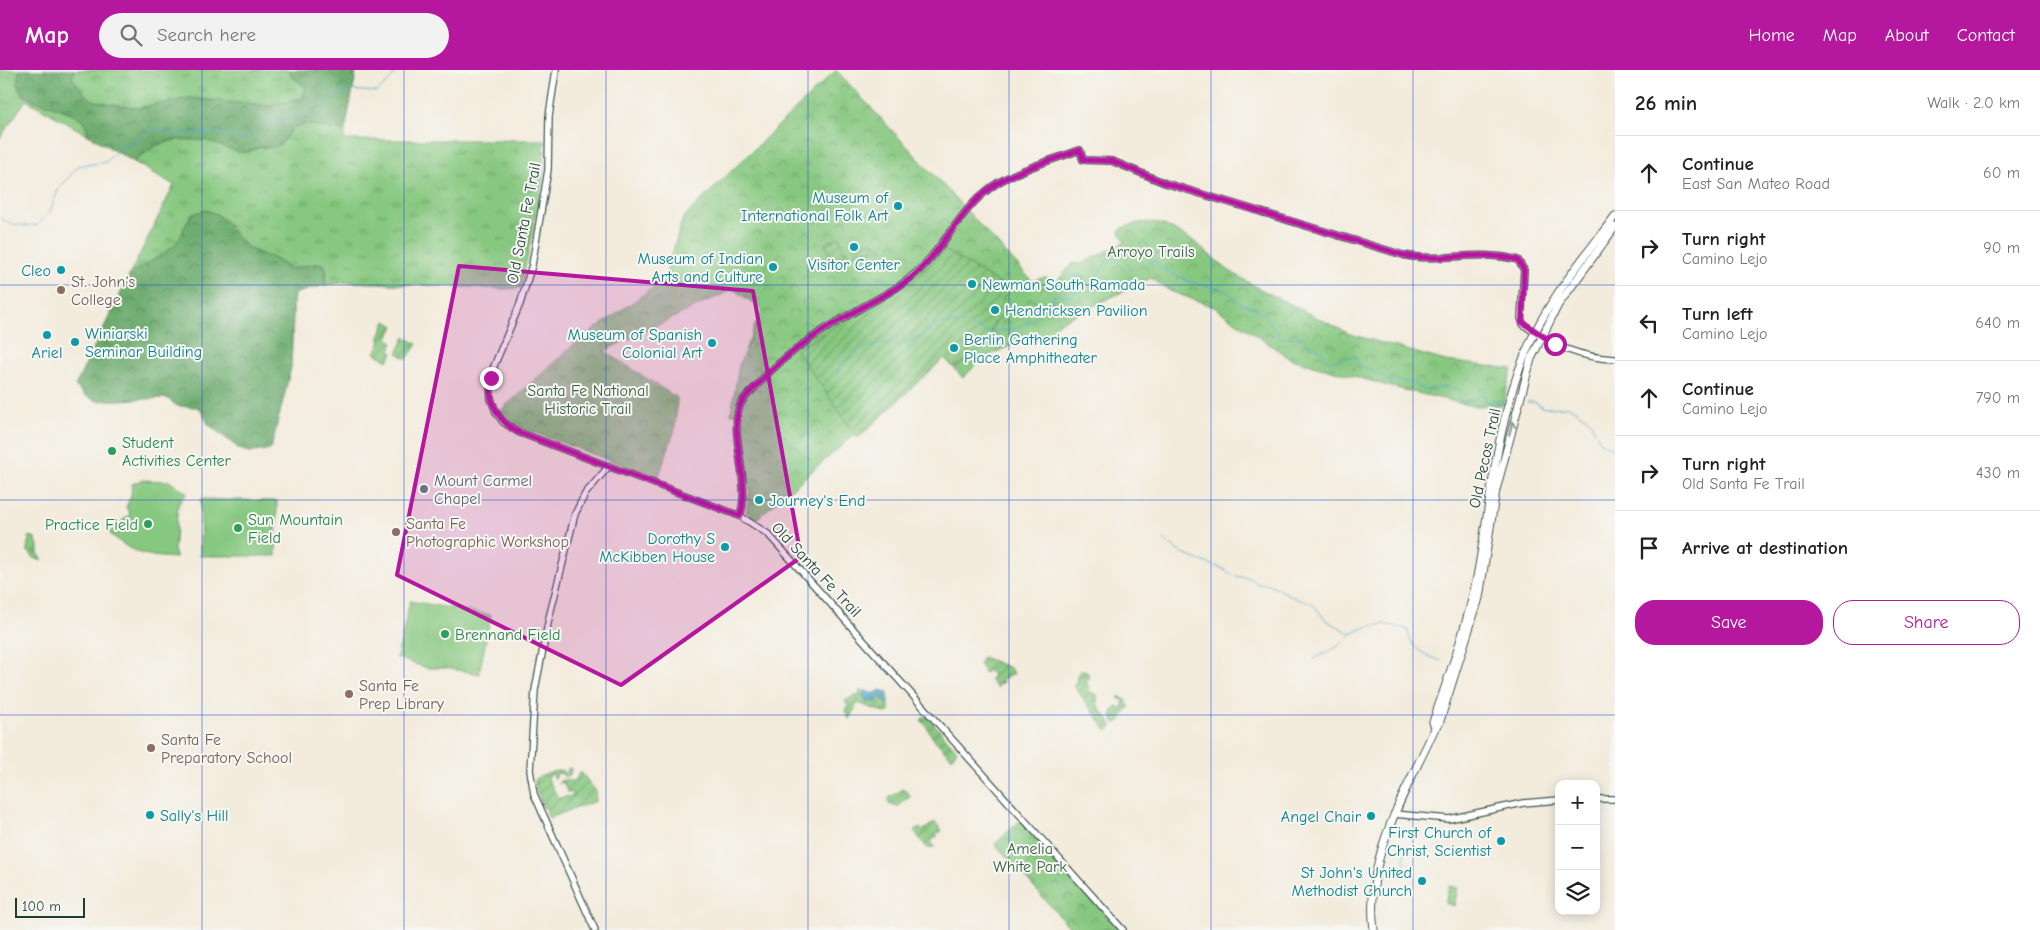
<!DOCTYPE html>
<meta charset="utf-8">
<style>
body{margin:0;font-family:"Comic Neue",sans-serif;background:#f2f2f2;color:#202124}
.controls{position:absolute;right:15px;bottom:15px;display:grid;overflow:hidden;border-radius:10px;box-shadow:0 2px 12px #0003}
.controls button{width:45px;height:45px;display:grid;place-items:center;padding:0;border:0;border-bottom:1px solid #e0e0e0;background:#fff;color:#202124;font:25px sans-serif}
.scale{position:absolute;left:15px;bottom:12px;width:70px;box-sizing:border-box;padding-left:5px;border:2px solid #1f3d34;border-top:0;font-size:14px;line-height:18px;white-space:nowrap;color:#1f3d34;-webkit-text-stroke:4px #f6f6f2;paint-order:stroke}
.stop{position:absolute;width:15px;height:15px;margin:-11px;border:4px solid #b5179e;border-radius:50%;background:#fff}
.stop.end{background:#b5179e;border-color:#fff;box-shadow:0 1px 5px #0008}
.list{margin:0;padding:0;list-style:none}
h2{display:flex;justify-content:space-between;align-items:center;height:65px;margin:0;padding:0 20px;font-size:21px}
h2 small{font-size:16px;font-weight:400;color:#757577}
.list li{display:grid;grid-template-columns:32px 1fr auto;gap:15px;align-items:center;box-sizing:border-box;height:75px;padding:0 20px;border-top:1px solid #e0e0e0}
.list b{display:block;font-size:19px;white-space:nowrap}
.list p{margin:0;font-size:16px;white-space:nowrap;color:#757577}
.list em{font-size:16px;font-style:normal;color:#757577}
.actions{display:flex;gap:10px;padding:15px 20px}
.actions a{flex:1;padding:11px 0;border:1px solid #b5179e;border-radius:20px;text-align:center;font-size:18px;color:#b5179e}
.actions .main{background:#b5179e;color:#fff}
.icon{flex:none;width:28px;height:28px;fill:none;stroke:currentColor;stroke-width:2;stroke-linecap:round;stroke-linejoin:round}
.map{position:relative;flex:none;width:1615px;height:860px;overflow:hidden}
header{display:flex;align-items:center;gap:30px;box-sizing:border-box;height:70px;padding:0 25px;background:#b5179e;color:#fff}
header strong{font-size:24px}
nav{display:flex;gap:28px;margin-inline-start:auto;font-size:18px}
.search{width:350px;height:45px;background:#f2f2f2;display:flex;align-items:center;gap:12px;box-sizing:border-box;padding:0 18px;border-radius:28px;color:#757577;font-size:19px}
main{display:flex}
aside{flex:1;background:#fff}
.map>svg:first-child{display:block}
.grass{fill:url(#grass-tufts);stroke:#53825a}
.forest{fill:url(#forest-crowns);stroke:#467451}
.park{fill:url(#park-crowns);stroke:#53825a}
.garden{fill:url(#garden-furrows);stroke:#53825a}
.pitch{fill:#87c880;stroke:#53825a}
.water{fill:url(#water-rules);stroke:#36727f}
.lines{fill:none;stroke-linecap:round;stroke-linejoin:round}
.stream{stroke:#4ca7ca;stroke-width:1}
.minor-casing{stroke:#3f574d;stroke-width:8}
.major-casing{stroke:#3f574d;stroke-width:9}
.minor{stroke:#fff;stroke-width:5.5}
.major{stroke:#fff;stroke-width:7}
.oneway{stroke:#8f9e9a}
.route{stroke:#b5179e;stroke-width:6}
.marked{fill:#b5179e;fill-opacity:0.2;stroke:#b5179e;stroke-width:4;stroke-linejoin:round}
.grid{fill:none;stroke:#1d4ed8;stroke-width:1;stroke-opacity:0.55}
.culture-dot{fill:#0f9aa8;stroke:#f6f6f2;stroke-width:2}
.education-dot{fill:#8d6e63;stroke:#f6f6f2;stroke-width:2}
.leisure-dot{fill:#2e9e5b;stroke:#f6f6f2;stroke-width:2}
.worship-dot{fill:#6b7280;stroke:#f6f6f2;stroke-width:2}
.labels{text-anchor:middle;stroke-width:4;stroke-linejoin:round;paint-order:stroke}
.culture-label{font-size:16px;fill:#0d838f;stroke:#f6f6f2;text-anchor:end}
.street-label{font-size:16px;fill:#1f3d34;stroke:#f6f6f2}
.park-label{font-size:16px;fill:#396047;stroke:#f6f6f2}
.education-label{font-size:16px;fill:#785e54;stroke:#f6f6f2;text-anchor:start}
.leisure-label{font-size:16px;fill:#27864d;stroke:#f6f6f2;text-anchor:start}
.worship-label{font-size:16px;fill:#5b616d;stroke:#f6f6f2;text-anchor:start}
</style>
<header>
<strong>Map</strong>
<div class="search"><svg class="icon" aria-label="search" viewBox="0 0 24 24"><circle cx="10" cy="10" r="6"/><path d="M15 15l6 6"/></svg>Search here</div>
<nav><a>Home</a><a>Map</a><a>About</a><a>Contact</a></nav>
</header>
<main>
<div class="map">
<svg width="1615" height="860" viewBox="0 0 1615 860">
<defs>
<pattern id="grass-tufts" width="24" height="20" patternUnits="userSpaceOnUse" patternTransform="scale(1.25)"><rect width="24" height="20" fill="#87c880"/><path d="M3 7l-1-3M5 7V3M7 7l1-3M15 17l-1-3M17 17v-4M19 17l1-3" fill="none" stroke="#6ea46a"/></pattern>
<pattern id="forest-crowns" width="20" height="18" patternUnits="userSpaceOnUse" patternTransform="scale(1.25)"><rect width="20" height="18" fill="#6dac6e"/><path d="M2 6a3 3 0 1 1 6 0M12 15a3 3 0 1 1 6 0" fill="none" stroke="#598d5b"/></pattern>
<pattern id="park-crowns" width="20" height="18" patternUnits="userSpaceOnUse" patternTransform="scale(1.25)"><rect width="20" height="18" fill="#87c880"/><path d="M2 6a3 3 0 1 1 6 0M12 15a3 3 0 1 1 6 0" fill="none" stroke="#6ea46a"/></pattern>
<pattern id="garden-furrows" width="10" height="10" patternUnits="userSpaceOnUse" patternTransform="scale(1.25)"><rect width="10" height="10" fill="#87c880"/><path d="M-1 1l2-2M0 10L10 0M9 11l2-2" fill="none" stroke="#6ea46a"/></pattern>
<pattern id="water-rules" width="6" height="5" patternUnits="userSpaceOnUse" patternTransform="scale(1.25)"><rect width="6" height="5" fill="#4ca7ca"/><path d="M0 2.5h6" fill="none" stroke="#3f89a5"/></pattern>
</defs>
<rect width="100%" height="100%" fill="#f6f6f2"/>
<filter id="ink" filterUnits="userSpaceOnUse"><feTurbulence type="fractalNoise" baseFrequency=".02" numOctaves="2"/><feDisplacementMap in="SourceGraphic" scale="10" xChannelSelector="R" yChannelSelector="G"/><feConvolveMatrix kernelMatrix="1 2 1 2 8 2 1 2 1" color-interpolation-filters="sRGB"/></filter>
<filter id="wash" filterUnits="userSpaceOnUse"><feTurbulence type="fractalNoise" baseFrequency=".0096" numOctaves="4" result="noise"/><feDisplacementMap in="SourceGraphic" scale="20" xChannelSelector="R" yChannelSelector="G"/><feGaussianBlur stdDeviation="1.12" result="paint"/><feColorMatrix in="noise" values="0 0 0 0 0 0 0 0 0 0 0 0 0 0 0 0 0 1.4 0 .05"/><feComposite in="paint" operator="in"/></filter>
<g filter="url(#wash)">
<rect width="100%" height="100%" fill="#f3ebdb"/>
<!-- grass -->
<path class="grass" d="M0,0H20C17,9 19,19 24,26L79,46L86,55L88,65L26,30L0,68Z
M74,0H290L291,6L306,17L303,28L269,36L169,32L138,38L94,31L86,25L72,8Z
M305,54L345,61L344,70H545L542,114L521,218L506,219L349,212L325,215L327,202L306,196L290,199C284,195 278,190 272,188C255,181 240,177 232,157L191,144C186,153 183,164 177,172C171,180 140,199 131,202L174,115L134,92C159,70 173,68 206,70C214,71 220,77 228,77C243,79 259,77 275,77C290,70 285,59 305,54Z
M29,466L34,467L38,475V483L43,490L34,488L27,480Z"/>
<!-- forest -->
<path class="forest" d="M20,0H74L72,8L86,25L94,31L138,38L190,28L269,36L303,28L306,17L291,6L290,0H339L356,4L345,61L305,54L293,57L281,74L275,77H262L247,82H238L205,70H173L154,76L134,92L88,65C86,25 2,45 20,0Z
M206,140C230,147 229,163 245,176C254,183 263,184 273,188C279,191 284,196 290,199L319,193L326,197L325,215L294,224L291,298L271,379C260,381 248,385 238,378L208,354L203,343L197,337L177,336L167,328L97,331L84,325L75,316L131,202C140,199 171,180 177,172C183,164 186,153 192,144Z"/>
<!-- park -->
<path class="park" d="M836,0L1032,211L1045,207L1057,211L1073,193L1081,194L1125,172L1119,161L1124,157L1139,153L1153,152L1164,155L1192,170L1228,200L1258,218L1350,264L1446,291L1512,299L1503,335L1473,336L1396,318L1291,289L1214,237L1170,221L1151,208L1060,252L1045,265L1033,266L983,288L963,308L953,297C967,293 975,281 988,274L991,260L1004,238L946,290L944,288L755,450L746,442L750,420L743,390L741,345L731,344L739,295L762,239L733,219L604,281L677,328L675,359L658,408L516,356L500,341L578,271L664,210L683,148Z
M1018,752H1023L1119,860H1072L995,774Z
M1449,816L1458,818L1454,836L1445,833Z"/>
<!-- garden -->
<path class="garden" d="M840,167L842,179L849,181L844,183L846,186L841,191L827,196L824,193L830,183L825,174Z
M871,171L884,179L855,181L854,178Z
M943,179L999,213L1016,217L1001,229L1005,243L994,253L988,274L957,296L953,297L944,288L858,368L796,280L909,212Z
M386,251L394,256L388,268L393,272L390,281L393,283L388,291L375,283L381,271L379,269Z
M405,267L417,274L407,289L397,283Z
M983,587L1010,598L1014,604L1002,609L1003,613L997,615V618L990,610L993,604L987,600L985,603L979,594Z
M1081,599L1088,603L1089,609L1086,611L1090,622L1097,625V634L1113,656L1107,661L1074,616Z
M860,620L870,631H876L881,626L886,634L889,633V642L885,643L858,633L849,649L845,640L848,636L845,631L855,625L859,626Z
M1119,626L1128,631L1126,634L1130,636L1119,652L1115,653L1111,645L1116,636L1122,638L1124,631L1118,628Z
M926,645L957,680L952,688L932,667L927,657L921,650Z
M571,698L570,706L565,707L560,703L557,704L555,709L553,704L547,707L558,728L573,726L572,722L568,723L563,712L558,714L561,710L574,711L581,702L595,720L596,731L549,748L546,742L548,741L546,738H544C531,707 528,707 562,700L563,703L568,702L567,699Z
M903,719L911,726L897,737L889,734V728Z
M935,752L942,761L934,765L938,766L931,771L935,777L927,778L914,761L920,758L922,761Z"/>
<!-- pitch -->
<path class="pitch" d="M142,410L169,411L187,423L178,435L174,482L177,487L175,488C144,486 133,484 109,463L130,444L126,437L131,426L132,414Z
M201,429L277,431L276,486H200Z
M410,531L491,545L479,604L446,598H427L397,588Z"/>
<!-- water -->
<path class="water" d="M864,620L873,624L881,620L888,622V633L886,634L881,626L876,632H866L863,626Z"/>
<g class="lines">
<!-- stream -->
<path class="stream" d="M0,147C9,157 25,156 38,155L50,142L58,120L78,96L106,92L123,74L140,70L152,58L175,65L215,61L240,69L247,68L265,52L285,53L307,43L318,33L348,20L377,22L392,8L396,0
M1148,193L1155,190L1162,198L1188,211L1227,221L1241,234L1256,238L1267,247L1280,268L1303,267L1309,275C1321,277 1322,282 1329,291L1355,286L1360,296L1369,299L1390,312H1410L1425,320L1446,317L1458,321L1461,332L1471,331L1479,325L1485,326L1487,332L1503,331
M838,306L840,293L861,279L881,273L902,274L924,265L936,254L963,253L978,259L987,261L1012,260L1034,249L1043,238L1049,239L1054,224L1069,226L1076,223L1074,205H1079L1085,213L1092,215L1108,189C1120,187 1125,191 1131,200
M1527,332H1534L1544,338L1570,337L1589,349L1600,372L1615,379
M1164,469C1179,486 1203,491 1223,499C1226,500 1229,504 1233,505C1243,509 1249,505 1257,514H1269L1299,530L1311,532L1326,550L1351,564
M1314,589L1340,575L1351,564L1366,557L1385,554L1407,559C1411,578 1423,585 1441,591
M1404,797L1405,780L1409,775"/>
</g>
</g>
<g filter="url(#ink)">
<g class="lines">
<!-- minor casing -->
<g class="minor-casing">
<path id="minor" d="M556,0L549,46L548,100L532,195L520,234L494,296L490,313L491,329L496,342L503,352L518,362L740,446L768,464L1123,860
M740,446C752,411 727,362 741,333C746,325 755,318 761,311C792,277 829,256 868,234C882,226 897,219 910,208C943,182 959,139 993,116C1014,101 1055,89 1080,80L1083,90L1112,91L1165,113L1403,185C1441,193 1480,179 1518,190L1524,200L1521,248L1523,254C1550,275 1580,288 1615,289
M1596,729H1615
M1394,744L1449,749L1523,733L1559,730
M595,860L534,724L530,700L535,620L549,548L575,444L585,424L609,396"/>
</g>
<!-- major casing -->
<g class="major-casing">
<path id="major" d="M1435,658L1433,652C1449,605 1467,557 1477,507C1491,432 1496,353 1526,282C1546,232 1583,189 1615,146
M1374,860C1364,786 1406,723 1435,658L1439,654L1479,528L1496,420L1531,289L1558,235L1615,157"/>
</g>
<!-- minor -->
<use href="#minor" class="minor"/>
<!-- major -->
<use href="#major" class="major"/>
</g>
<!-- one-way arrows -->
<defs><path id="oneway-shaft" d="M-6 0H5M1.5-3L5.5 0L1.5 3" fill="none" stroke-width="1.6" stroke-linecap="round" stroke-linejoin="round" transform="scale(1.25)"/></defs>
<use class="oneway" href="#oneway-shaft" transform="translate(1511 358) rotate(-76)"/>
</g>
<g class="lines" filter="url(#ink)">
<!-- route -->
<path class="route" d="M491,308C487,331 498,351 518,362L740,446C752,411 727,362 741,333C746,325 754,318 761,311C792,277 829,256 868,234C882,226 897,219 910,209C943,182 959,139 993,116C1014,101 1055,89 1080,80L1083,90L1112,91L1165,113L1403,185C1441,193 1480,179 1518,190L1524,200L1522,252L1555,274"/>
</g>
<!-- marked area -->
<path class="marked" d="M459,196L753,221L801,487L621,615L397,505Z"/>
<!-- grid -->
<path class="grid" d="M202,0V860M404,0V860M606,0V860M808,0V860M1009,0V860M1211,0V860M1413,0V860M0,215H1615M0,430H1615M0,645H1615"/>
<!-- markers -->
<g class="culture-dot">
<circle cx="898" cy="136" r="5"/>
<circle cx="854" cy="177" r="5"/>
<circle cx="773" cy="197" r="5"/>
<circle cx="61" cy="200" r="5"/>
<circle cx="972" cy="214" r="5"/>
<circle cx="995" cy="240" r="5"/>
<circle cx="47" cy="265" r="5"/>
<circle cx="75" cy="272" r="5"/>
<circle cx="712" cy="273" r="5"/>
<circle cx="954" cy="278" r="5"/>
<circle cx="759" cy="430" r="5"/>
<circle cx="725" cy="477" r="5"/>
<circle cx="150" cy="745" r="5"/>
<circle cx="1371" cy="746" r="5"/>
<circle cx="1501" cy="771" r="5"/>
<circle cx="1422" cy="811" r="5"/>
</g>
<g class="education-dot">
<circle cx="61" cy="220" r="5"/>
<circle cx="396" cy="462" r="5"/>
<circle cx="349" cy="624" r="5"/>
<circle cx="151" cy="678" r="5"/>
</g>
<g class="leisure-dot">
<circle cx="112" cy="381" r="5"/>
<circle cx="148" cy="454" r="5"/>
<circle cx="238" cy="458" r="5"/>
<circle cx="445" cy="564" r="5"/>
</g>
<circle class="worship-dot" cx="424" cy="419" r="5"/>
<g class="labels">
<!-- culture labels -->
<g class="culture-label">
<text x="888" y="133">Museum of<tspan x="888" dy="18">International Folk Art</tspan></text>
<text x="763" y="194">Museum of Indian<tspan x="763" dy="18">Arts and Culture</tspan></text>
<text x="854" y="200" text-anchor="middle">Visitor Center</text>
<text x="51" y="206">Cleo</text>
<text x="982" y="220" text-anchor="start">Newman South Ramada</text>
<text x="1005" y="246" text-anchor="start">Hendricksen Pavilion</text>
<text x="85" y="269" text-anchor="start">Winiarski<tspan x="85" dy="18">Seminar Building</tspan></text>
<text x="702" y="270">Museum of Spanish<tspan x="702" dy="18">Colonial Art</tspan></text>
<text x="964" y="275" text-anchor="start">Berlin Gathering<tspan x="964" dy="18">Place Amphitheater</tspan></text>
<text x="47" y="288" text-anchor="middle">Ariel</text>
<text x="769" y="436" text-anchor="start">Journey's End</text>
<text x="715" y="474">Dorothy S<tspan x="715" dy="18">McKibben House</tspan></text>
<text x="160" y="751" text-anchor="start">Sally's Hill</text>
<text x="1361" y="752">Angel Chair</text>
<text x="1491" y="768">First Church of<tspan x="1491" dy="18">Christ, Scientist</tspan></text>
<text x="1412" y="808">St John's United<tspan x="1412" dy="18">Methodist Church</tspan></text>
</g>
<!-- street labels -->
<g class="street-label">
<text transform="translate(523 153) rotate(-79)" y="6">Old Santa Fe Trail</text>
<text transform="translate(1484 388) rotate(-78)" y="6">Old Pecos Trail</text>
<text transform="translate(817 499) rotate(47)" y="6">Old Santa Fe Trail</text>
</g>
<!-- park labels -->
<g class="park-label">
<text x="1151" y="187">Arroyo Trails</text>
<text x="588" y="326">Santa Fe National<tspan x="588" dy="18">Historic Trail</tspan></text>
<text x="1030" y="784">Amelia<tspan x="1030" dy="18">White Park</tspan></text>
</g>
<!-- education labels -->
<g class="education-label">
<text x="71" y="217">St. John's<tspan x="71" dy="18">College</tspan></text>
<text x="406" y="459">Santa Fe<tspan x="406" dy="18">Photographic Workshop</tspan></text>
<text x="359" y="621">Santa Fe<tspan x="359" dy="18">Prep Library</tspan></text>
<text x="161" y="675">Santa Fe<tspan x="161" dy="18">Preparatory School</tspan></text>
</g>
<!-- leisure labels -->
<g class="leisure-label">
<text x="122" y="378">Student<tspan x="122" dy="18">Activities Center</tspan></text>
<text x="248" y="455">Sun Mountain<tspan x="248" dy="18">Field</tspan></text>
<text x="138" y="460" text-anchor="end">Practice Field</text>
<text x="455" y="570">Brennand Field</text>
</g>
<!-- worship labels -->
<g class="worship-label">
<text x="434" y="416">Mount Carmel<tspan x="434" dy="18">Chapel</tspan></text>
</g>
</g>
</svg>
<div class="controls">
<button>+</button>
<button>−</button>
<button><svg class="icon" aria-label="layers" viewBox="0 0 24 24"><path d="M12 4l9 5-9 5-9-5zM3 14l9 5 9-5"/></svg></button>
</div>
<div class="scale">100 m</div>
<div class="stop" style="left:1555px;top:274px"></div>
<div class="stop end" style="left:491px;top:308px"></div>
</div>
<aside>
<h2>26 min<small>Walk · 2.0 km</small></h2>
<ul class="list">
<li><svg class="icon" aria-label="ahead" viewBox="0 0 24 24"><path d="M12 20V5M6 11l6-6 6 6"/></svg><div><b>Continue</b><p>East San Mateo Road</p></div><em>60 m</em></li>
<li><svg class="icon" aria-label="right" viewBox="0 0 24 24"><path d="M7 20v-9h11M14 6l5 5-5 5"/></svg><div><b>Turn right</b><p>Camino Lejo</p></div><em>90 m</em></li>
<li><svg class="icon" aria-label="left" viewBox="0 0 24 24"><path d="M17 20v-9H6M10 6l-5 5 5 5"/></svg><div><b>Turn left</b><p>Camino Lejo</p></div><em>640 m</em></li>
<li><svg class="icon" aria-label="ahead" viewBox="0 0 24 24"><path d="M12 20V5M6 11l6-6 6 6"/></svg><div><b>Continue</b><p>Camino Lejo</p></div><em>790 m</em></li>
<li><svg class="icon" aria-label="right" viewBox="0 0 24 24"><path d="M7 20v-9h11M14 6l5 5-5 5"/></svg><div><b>Turn right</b><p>Old Santa Fe Trail</p></div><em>430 m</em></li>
<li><svg class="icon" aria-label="arrive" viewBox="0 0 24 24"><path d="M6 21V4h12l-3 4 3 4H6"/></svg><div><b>Arrive at destination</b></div></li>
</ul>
<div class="actions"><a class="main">Save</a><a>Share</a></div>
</aside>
</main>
